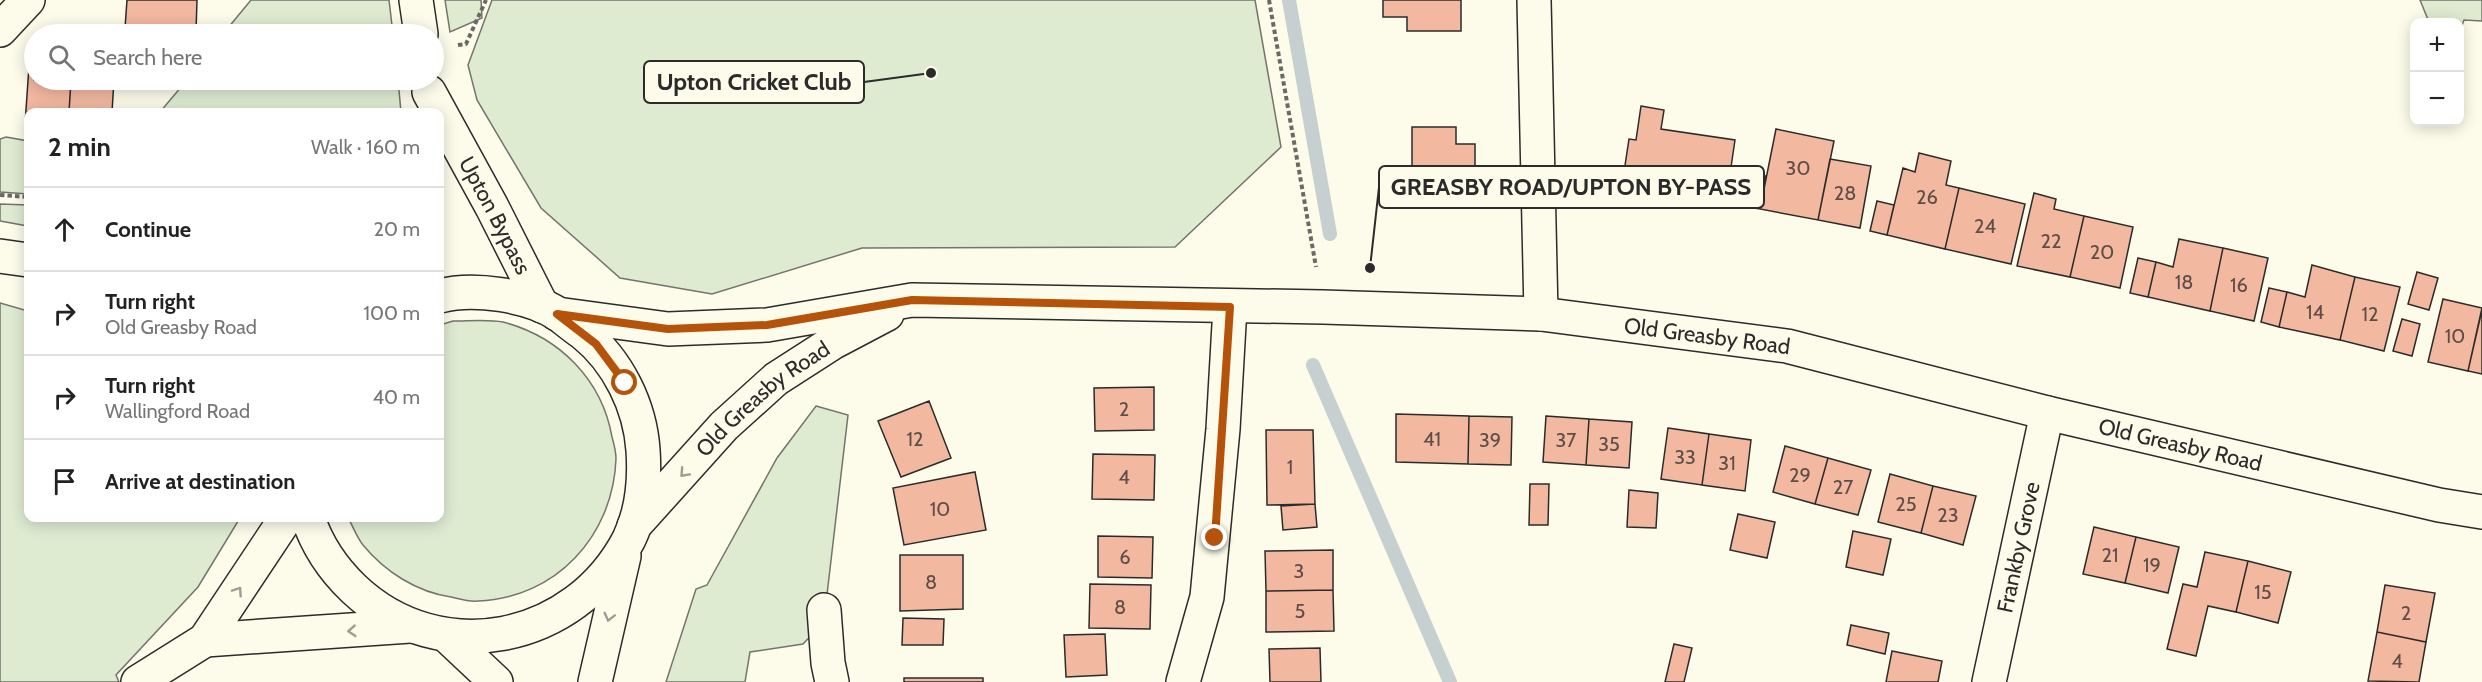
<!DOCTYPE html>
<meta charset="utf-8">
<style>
body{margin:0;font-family:Cabin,sans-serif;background:#f6f6f6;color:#222}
.controls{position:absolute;right:18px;top:18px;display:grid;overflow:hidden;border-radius:12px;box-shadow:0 3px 15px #0003}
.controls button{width:54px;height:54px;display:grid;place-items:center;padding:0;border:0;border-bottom:2px solid #e0e0e0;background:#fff;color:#222;font:30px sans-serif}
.stop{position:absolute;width:18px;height:18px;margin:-14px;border:4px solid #b45309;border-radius:50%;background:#fff}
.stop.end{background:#b45309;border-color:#fff;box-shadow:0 2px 6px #0008}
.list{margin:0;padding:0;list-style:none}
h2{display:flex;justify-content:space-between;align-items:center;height:78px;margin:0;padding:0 24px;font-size:26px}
h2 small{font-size:20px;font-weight:400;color:#767676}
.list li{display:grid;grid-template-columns:39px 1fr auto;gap:18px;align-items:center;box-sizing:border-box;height:84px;padding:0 24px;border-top:2px solid #e0e0e0}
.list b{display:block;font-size:22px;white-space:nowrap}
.list p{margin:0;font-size:20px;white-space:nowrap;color:#767676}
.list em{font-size:20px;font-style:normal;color:#767676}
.icon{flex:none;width:33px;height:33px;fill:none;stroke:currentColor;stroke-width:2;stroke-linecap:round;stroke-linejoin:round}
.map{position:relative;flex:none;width:2482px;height:682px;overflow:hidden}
.search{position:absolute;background:#fff;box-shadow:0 3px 15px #0003;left:24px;top:24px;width:420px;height:66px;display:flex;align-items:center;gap:15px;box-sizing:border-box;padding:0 21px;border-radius:33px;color:#767676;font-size:22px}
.panel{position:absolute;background:#fff;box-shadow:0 3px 15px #0003;left:24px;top:108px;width:420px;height:414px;border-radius:12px}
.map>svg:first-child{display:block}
.green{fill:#deebd1;stroke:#74746e;stroke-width:1.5}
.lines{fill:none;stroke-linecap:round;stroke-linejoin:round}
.stream{stroke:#c7d0d0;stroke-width:14}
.building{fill:#f2b8a0;stroke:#2b2b2b;stroke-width:1.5}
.minor-casing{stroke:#2b2b2b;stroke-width:36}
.secondary-casing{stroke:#2b2b2b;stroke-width:36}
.primary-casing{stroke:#2b2b2b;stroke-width:36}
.path{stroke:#6a6964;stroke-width:4;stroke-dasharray:4.5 3;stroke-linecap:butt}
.minor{stroke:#fdfbea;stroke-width:33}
.secondary{stroke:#fdfbea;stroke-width:33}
.primary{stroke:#fdfbea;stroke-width:33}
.oneway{stroke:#9e9d94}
.route{stroke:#b45309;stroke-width:8}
.labels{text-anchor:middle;stroke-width:4.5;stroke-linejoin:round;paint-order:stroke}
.number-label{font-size:20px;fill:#5d4e48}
.street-label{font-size:22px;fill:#2b2b2b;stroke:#fdfbea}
.leader{fill:none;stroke:#2b2b2b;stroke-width:2}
.callout-dot{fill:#2b2b2b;stroke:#fdfbea;stroke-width:2}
.callout{fill:#fdfbea;stroke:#2b2b2b;stroke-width:2}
.callout-label{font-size:24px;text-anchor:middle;font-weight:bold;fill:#2b2b2b}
</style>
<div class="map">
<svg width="2482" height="682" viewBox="0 0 2482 682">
<rect width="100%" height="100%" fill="#fdfbea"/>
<!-- green -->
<path class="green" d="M251,0H389L393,34H223Z
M445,0H481L482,18L450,32Z
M492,0H1255L1281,147L1175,247L862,248L712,294L620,278L541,208L477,100L468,65Z
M2420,0H2482V21L2464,20L2460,31V22H2429Z
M187,80H398L401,112H160Z
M6,137L28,141V194L0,192V139Z
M0,204L28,205V226L0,221Z
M0,303L28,311V518H240L198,587L116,675L119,682H0Z
M453,321C469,321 488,319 503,322C560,337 602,380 612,437C614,444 616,452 616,459C613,536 556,598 478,601C469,602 460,599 451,597C417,592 385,572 363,545C357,538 353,526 348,518H440V325Z
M816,406L848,415L826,603L820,626L803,644L750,652L745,682H666L696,589L707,585L777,458Z"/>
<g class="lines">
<!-- stream -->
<path class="stream" d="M1289,0L1330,234
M1313,365L1450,682"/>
</g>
<!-- building -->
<path class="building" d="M127,0H197L196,32L125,28Z
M1383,0H1461V31H1407V17H1383Z
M30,52L34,53V80H71L69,112H28V124H25Z
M71,80H114L112,112H69Z
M1641,106L1664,110L1661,129L1735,140L1726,201L1643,189L1645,175L1624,172L1629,139L1636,140Z
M1412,127H1456V144H1475V175H1444V185H1412Z
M1776,129L1834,141L1818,220L1760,209Z
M1919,153L1951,161L1946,185L1959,188L1945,249L1887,235L1903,168L1915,172Z
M1830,159L1871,166L1860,228L1818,220Z
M1746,172L1766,176L1760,209L1740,206Z
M1959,188L2025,204L2011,264L1945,249Z
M2034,193L2056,199L2054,209L2084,216L2070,277L2017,266Z
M1877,201L1894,205L1887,235L1870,231Z
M2084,216L2133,227L2120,288L2070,277Z
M2179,239L2223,248L2210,311L2148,297L2156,262L2173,267Z
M2223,248L2268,258L2254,321L2210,311Z
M2138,258L2156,262L2148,297L2130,293Z
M2312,265L2355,277L2340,340L2279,327L2287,292L2305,297Z
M2417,272L2438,278L2429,310L2408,304Z
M2355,277L2400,287L2384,351L2340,340Z
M2269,288L2287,292L2279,327L2261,322Z
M2443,299L2482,308L2468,371L2428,362Z
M2482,310V374L2468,371Z
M2402,319L2420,324L2412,356L2393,351Z
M1154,387V430L1095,431L1094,388Z
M929,401L951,458L901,477L878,421Z
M1396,414L1469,416L1468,464L1396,462Z
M1469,416L1512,417L1511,465L1468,464Z
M1546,416L1589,419L1586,465L1543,462Z
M1589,419L1632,422L1629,468L1586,465Z
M1668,428L1709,434L1702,485L1661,479Z
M1266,430H1313L1315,504L1267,505Z
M1709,434L1751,440L1745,491L1702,485Z
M1785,446L1828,458L1815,504L1773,492Z
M1093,454L1155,455L1154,500L1092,499Z
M1828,458L1871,470L1858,515L1815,504Z
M975,472L986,530L904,545L893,488Z
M1890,474L1933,486L1921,533L1878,522Z
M1530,484H1549L1548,525H1529Z
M1933,486L1976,496L1963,545L1921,533Z
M1629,490L1658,493L1656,528L1627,527Z
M1315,504L1317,527L1283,530L1281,506Z
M1738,514L1775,522L1767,558L1730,550Z
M2094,527L2136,537L2125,583L2083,574Z
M1853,531L1891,539L1883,575L1846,567Z
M1098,536L1153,537L1152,578L1098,577Z
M2136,537L2179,547L2168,593L2125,583Z
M1333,550V590L1266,591L1265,551Z
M2205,552L2248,561L2236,612L2208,606L2196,656L2167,649L2183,584L2197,587Z
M900,555H963V609L900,611Z
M2248,561L2291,572L2278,623L2236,612Z
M1090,584L1151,585L1150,629L1089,628Z
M2385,585L2435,593L2426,642L2377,632Z
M1333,590L1334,631L1266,632V591Z
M903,618L944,619L943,645H902Z
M1851,625L1889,633L1885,654L1847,645Z
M2377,632L2426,642L2419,682L2368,681Z
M1105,634L1107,675L1066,677L1064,635Z
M1674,644L1692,648L1684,682H1665Z
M1320,648L1321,682H1270L1269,649Z
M1892,651L1942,661L1938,682H1886Z
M904,678H983V682H904Z"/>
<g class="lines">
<!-- minor casing -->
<g class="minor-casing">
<g id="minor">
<path d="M1534,0L1541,314"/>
<path d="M0,30L28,0"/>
<path d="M824,610L828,663L832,682"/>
<path d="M205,640L410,626"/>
<path d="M138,682L205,640L286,518"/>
<path d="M1183,682L1207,597L1223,429L1230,307"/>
<path id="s1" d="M1989,682L2047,413"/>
</g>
</g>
<!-- secondary casing -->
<g class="secondary-casing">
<g id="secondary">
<path d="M0,256L28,260"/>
<path id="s2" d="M557,314L668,329L767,325L912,300L1323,307L1541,314L1787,346L2047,413L2439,505L2482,512"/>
<path id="s3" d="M634,526L724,426L776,379L832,343L887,314"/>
</g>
</g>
<!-- primary casing -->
<g class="primary-casing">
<g id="primary">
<path d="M416,0L421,34"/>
<path id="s4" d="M429,92L492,207L542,306"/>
<path d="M308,518C317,545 333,569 354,589C440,670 575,643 629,539C642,512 645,479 643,450C640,406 618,361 583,333C574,327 566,320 558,314C528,295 473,287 440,296"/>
<path d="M447,636L496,682"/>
<path d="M595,682L624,556"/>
</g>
</g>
<!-- path -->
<path class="path" d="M1269,0L1316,267
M458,45L466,44L486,0
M0,195L28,197"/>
<!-- minor -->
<use href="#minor" class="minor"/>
<!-- secondary -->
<use href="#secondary" class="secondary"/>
<!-- primary -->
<use href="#primary" class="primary"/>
</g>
<!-- one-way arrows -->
<defs><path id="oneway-chevron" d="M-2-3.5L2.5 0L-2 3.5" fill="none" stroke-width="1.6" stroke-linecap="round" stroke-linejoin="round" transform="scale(1.5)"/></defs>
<g class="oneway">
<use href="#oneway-chevron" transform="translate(684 473) rotate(133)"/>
<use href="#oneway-chevron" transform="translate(238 591) rotate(-56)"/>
<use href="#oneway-chevron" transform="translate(609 617) rotate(104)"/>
<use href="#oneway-chevron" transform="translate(352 631) rotate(176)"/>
</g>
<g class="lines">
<!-- route -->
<path class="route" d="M625,383L596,344L557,314L668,329L767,325L912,300L1230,307L1215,538"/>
</g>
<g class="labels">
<!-- number labels -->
<g class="number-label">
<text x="1798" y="175">30</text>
<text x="1845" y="200">28</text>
<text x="1927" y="204">26</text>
<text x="1985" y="233">24</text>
<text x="2051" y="248">22</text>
<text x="2102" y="259">20</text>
<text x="2184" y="289">18</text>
<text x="2239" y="292">16</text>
<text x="2315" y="319">14</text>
<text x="2370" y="321">12</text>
<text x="2455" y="343">10</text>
<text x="1124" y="416">2</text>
<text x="915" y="446">12</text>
<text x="1432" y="446">41</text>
<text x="1490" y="447">39</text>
<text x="1566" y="447">37</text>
<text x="1609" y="451">35</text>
<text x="1685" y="464">33</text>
<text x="1727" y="470">31</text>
<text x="1290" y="474">1</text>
<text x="1800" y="482">29</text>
<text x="1124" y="484">4</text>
<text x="1843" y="494">27</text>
<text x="1906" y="511">25</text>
<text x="940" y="516">10</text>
<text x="1948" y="522">23</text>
<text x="2110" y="562">21</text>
<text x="1125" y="564">6</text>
<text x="2152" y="572">19</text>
<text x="1299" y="578">3</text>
<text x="931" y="589">8</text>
<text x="2263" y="599">15</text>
<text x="1120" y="614">8</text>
<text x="1300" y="618">5</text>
<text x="2406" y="620">2</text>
<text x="2397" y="668">4</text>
</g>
<!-- street labels -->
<g class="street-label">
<text dy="8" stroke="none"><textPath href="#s4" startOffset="140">Upton Bypass</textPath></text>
<text dy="8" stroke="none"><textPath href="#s2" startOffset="1155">Old Greasby Road</textPath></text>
<text dy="8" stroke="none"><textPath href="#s3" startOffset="182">Old Greasby Road</textPath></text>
<text dy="8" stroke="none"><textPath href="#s2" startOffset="1641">Old Greasby Road</textPath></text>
<text dy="8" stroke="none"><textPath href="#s1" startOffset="138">Frankby Grove</textPath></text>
</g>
</g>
<!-- callouts -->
<path class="leader" d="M931 73L864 82M1370 268L1379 187"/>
<g class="callout-dot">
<circle cx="931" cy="73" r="6"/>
<circle cx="1370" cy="268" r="6"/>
</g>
<g class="callout">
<rect x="644" y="61" width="220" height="42" rx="6"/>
<rect x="1379" y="166" width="385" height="42" rx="6"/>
</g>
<g class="callout-label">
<text x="754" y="90">Upton Cricket Club</text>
<text x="1571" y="195">GREASBY ROAD/UPTON BY-PASS</text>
</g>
</svg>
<div class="controls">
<button>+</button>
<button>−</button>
</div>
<div class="stop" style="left:625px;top:383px"></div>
<div class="stop end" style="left:1215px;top:538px"></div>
<div class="search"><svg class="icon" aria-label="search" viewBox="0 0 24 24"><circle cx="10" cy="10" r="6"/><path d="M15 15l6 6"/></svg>Search here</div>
<section class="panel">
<h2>2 min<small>Walk · 160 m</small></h2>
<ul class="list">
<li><svg class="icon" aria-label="ahead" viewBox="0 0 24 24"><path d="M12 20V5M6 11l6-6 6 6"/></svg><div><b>Continue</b></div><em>20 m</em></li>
<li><svg class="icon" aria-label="right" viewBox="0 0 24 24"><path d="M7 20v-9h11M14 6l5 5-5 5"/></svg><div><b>Turn right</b><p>Old Greasby Road</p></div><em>100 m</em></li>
<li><svg class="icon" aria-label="right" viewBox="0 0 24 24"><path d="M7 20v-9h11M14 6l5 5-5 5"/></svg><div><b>Turn right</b><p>Wallingford Road</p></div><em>40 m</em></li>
<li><svg class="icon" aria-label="arrive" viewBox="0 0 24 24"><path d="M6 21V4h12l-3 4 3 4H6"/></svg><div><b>Arrive at destination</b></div></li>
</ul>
</section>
</div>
